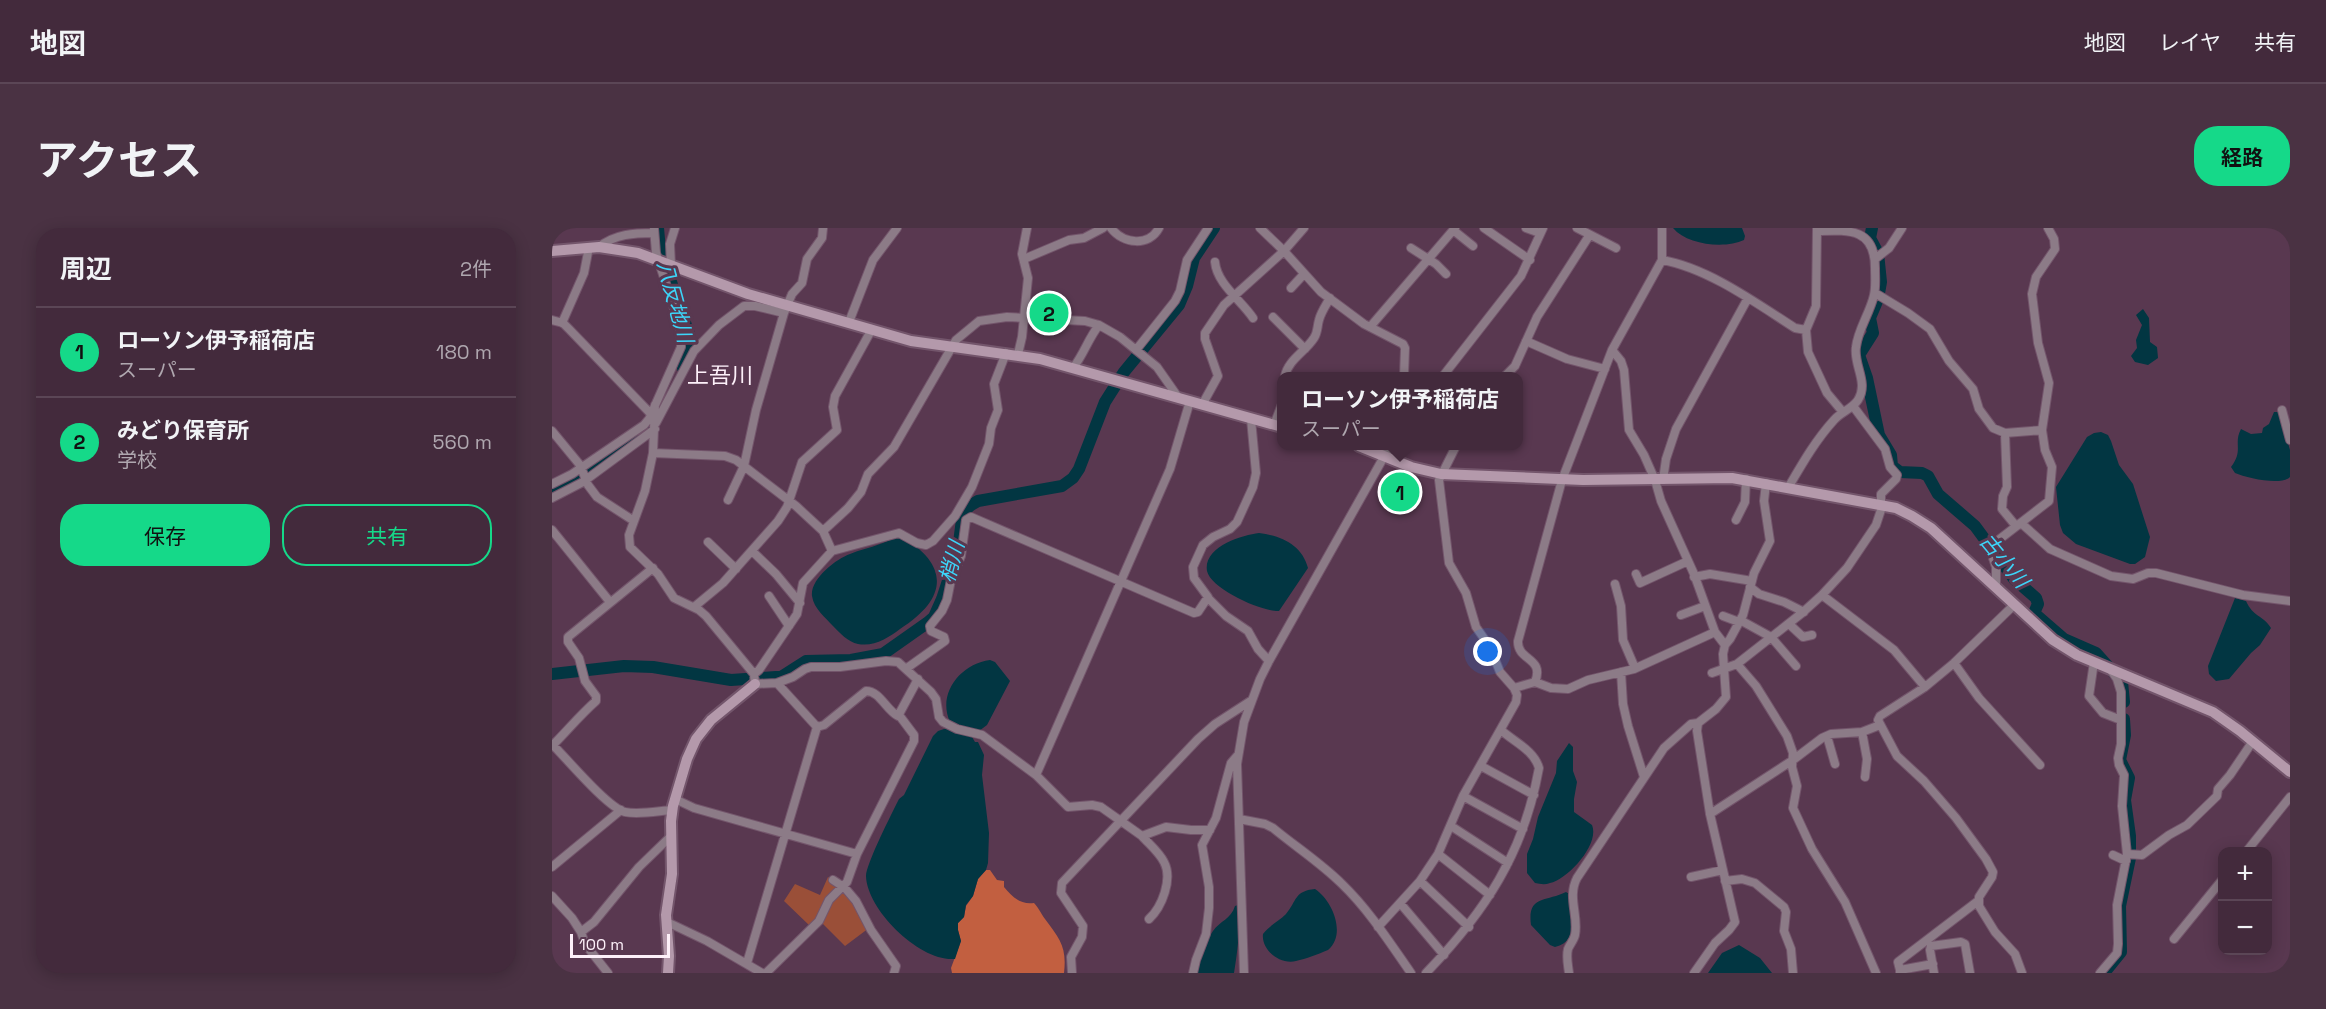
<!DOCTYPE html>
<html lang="ja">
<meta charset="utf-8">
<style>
body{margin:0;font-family:"Space Grotesk","Noto Sans JP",sans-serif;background:#4a3243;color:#f1f3f6}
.controls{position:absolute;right:18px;bottom:18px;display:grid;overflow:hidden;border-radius:12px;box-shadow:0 3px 15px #0003}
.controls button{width:54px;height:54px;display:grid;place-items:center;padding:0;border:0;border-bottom:2px solid #5b4656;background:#432a3c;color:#f1f3f6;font:30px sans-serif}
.scale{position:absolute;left:18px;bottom:15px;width:100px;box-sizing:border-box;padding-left:6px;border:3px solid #fdf0f9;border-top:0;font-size:16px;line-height:21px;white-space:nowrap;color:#fdf0f9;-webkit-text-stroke:4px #593850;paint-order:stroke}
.you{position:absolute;left:936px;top:424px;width:21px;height:21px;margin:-15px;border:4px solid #fff;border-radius:50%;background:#1a73e8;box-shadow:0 0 0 9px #1a73e833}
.badge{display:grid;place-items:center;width:39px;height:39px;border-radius:50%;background:#15d989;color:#111;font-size:20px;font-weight:700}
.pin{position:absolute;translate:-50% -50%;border:3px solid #fff;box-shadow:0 2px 6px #0006}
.popup{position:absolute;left:725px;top:144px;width:246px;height:78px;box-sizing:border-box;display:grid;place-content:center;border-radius:12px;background:#432a3c;filter:drop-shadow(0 2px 4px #0005);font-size:20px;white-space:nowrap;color:#afa7af}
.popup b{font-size:22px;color:#f1f3f6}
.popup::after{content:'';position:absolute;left:50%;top:100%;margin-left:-12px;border:12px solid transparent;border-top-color:#432a3c}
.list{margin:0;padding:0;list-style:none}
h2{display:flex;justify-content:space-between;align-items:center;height:78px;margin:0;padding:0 24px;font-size:26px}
h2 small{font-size:20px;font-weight:400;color:#afa7af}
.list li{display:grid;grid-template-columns:39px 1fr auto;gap:18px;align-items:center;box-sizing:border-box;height:90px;padding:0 24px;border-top:2px solid #5b4656}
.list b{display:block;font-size:22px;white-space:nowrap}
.list p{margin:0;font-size:20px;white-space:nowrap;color:#afa7af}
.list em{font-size:20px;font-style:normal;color:#afa7af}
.actions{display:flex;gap:12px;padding:18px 24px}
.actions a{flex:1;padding:14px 0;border:2px solid #15d989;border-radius:24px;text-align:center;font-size:21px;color:#15d989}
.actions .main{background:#15d989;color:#111}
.map{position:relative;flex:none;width:1738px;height:745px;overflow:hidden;border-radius:24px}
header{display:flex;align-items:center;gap:36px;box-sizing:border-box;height:84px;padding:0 30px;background:#432a3c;border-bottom:2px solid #5b4656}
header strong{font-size:28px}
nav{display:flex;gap:33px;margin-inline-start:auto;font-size:21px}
.intro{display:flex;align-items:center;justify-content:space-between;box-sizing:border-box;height:144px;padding:0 36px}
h1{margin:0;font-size:42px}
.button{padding:15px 27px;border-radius:24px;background:#15d989;color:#111;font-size:21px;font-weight:700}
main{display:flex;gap:36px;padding:0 36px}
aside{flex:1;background:#432a3c;border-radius:24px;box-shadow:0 3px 15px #0003}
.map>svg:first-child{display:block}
.green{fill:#9a4f38}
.forest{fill:#c25f40}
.water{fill:#023642}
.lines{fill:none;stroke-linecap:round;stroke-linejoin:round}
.river{stroke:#023642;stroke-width:12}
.street-casing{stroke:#73556b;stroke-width:10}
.secondary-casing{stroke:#73556b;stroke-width:14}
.street{stroke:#8c7b87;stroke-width:8}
.secondary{stroke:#b499ab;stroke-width:10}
.labels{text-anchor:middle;stroke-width:6;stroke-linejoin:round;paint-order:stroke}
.water-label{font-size:21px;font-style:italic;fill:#3cd5f9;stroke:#593850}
.quarter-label{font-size:22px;fill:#fdf0f9;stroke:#593850}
</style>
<header>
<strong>地図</strong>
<nav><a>地図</a><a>レイヤ</a><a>共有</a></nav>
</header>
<div class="intro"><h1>アクセス</h1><a class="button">経路</a></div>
<main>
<aside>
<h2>周辺<small>2件</small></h2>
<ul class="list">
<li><span class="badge">1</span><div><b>ローソン伊予稲荷店</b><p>スーパー</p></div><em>180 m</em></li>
<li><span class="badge">2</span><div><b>みどり保育所</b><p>学校</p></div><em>560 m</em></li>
</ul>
<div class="actions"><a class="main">保存</a><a>共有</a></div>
</aside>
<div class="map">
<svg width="1738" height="745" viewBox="0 0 1738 745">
<rect width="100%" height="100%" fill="#593850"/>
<!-- green -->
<path class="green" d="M276,649L293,662L317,700L293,718L265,690L258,698L232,673L243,656L268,667Z"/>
<!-- forest -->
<path class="forest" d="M434,642H438L445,652L452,653V659C460,669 469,677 482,675C487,680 489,686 493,691C508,711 515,719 512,745H400L399,740L409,713L406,702V695L412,689L414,678L421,668L426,651Z"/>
<!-- water -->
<path class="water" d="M1121,0H1190L1193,8L1192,12C1173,21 1135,17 1121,0Z
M1591,81L1597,90L1598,114L1605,119L1606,130L1596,137L1583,134L1579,128L1585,120L1584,112L1590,97L1584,87Z
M1722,184H1727L1738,222V249C1729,258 1695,250 1683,245L1679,239C1692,222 1681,216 1689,201L1699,206L1710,205L1711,200L1717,196Z
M1549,204L1556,207L1559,213L1567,237L1581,256L1596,303L1598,309L1593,329L1583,336H1578L1524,316L1511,305L1508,297L1504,259L1535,209L1542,205Z
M707,305C730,308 750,317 756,340L727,383C710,384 659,361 655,343C651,319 690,307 707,305Z
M349,308C399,338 395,371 348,401C336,410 322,419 306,416C296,414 288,405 281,398C273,389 262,381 260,368C258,351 284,331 298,326C307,322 318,320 328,316C336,314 341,309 349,308Z
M1683,370L1694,373C1701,389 1711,387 1719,400L1708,417L1699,425L1677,451L1664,453L1657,446L1656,438Z
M438,432L443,434L458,453L435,497L427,503L398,494C385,466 408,436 438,432Z
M395,500L420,509L423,514H426L432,527L430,547L437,605L436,635L434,642L426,651L421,668L414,677L412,689L406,695V702L409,713L403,731C368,734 315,682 314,648C314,636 340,585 347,571L352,567L381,508L386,503Z
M1017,515L1021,519V543L1025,554L1022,571V584L1040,597C1048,616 1016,651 998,655C993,657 988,656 983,655L975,645V626L981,611L986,589L1004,545L1005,533Z
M763,661C780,672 795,706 776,722C766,726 754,731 744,733C728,737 709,722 711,706C718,697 727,693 734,686C745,673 742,663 763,661Z
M1014,664L1017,666C1019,685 1028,714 1003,719L998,717L979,697C975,667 994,674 1014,664Z
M686,677C688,702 686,721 682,745H645C648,732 653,714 661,703C668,693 679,691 683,678Z
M1187,717L1208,730L1220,745H1156L1170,725Z"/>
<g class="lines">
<!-- river -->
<path class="river" d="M106,0L108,22L137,106V122L131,140
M1320,0L1318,10L1326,25L1329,54L1326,71L1318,90L1321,105L1307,127L1315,150L1327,207L1339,227L1340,238L1348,244L1370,245L1376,248L1386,266L1423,298L1462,351L1484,370L1486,376L1482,385L1512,411L1544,425L1570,454L1572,474
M0,264L42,241L99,198
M0,446L72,438L101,439L179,452L224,449H229L254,433L299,432L331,426L375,395L382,389L390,371L406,322L411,284L419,277L426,273L510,258L521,250L527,241L553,174L572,144L627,77L635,58L642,30L662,0
M1552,745L1569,724L1568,678L1578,630V608L1573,572L1577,550L1568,532L1573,507L1572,491"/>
<!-- street casing -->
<g class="street-casing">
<path id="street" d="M559,0C571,16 597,19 607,0
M708,0L732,23L769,64L812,96L851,116L853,120L852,148
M932,0L978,32
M974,0L988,5
M1025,0L1064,20
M1265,0L1264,78L1254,102L1256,124L1275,165L1290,183
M901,2L921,18
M47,19C63,6 82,5 102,5
M859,20L884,36L894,46
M472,31L517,12L532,10L551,0
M1323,31L1337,20L1350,0
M1110,32C1156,40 1204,75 1243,100L1254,102
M663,34C665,56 689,72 701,90
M119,37L118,16L123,0
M739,60L752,46
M1323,65L1356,85L1378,101L1397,133L1421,161L1427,181L1441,200L1453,205L1490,202
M721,89L753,121
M0,92L11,95L17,101L99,186
M297,94L321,32L345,0
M10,95L32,45L37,19
M818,99L903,0
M974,113L1015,131L1053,141
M584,122L623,73L628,63L635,32L656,0
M1060,122L1069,133L1072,142L1077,202L1092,227L1103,252L1109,273L1142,346L1163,404L1173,417
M466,126L470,109L476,50L470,26L475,0
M521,140C532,126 536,111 547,97
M733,148C736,132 753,124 762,110C766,104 765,99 767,92C769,84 774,77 778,70
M891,148L969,48L991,0
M953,148L963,138L985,89L1037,8
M103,177L101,225L93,263L77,307L78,319L106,346L122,370L147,382L154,388L202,446L203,456L225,455L241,449L253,441L259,439H288L334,433L346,434L379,464L384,471L387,489L391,494L405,501L430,507L484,547L516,579L540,577L549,579L590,608L614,599L639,602H658
M650,177L666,148L653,111V105L672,77L732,23L752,0
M1730,182L1738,212
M104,195L142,123L167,97L192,78H203L232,85L240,66L250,55L255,31L270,10L271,0
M722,197L730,176
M0,203L28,237L36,257L45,269L82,293
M1453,205L1455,259L1451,268L1450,281L1464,298
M101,225L173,228L184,232L244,278L271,303
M1111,252L1114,231L1124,201L1196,70
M0,256L20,246L92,197L97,191L129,119L128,99L104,25L102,0
M1236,260C1250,236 1263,213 1282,192C1289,184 1300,181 1306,172C1317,154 1301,137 1304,119C1306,101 1318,85 1322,67C1324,59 1323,49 1323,40C1323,0 1297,2 1266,3
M0,270L31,254L103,201
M176,272L192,238L204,182L232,85
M1184,292L1193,274L1194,251
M1469,295L1498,321L1559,348L1581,351L1596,345H1604L1691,367L1738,373
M0,302L58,374
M156,314L184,341
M200,323L224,346L248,375
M280,323L347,305L365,315L374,317L381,313L403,288L420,259L437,216L439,200L446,182L442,156L454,125
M1084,346L1088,355L1136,333
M1142,349L1158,346L1200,353
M1063,356L1069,378L1071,412L1083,440
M1198,359L1207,366L1232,374L1252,384
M1444,359V339L1439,324L1440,317L1497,273L1500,239L1493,222L1490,202L1497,155L1486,115L1480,66L1484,49L1503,21L1502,11L1496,0
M1270,367L1295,340L1324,297L1329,282V266L1344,251L1345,247L1338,239L1333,221L1301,178
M217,368L237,398
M656,370L674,388L696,403L706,421L717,433
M1462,377L1402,435L1373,459L1328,488L1326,492L1345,528L1372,553L1404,590L1434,631L1441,644L1440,649L1427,669V678L1443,704L1463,726L1470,745
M142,379L171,355L226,293L235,279L250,234L285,202L281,179L283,168L320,101
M1129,387L1153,378
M1171,388L1187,394
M1188,392L1219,409L1244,438
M1237,396L1251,409L1260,407
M1542,434L1537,468L1551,485L1569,492
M1402,435L1427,470L1488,537
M1185,436L1204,458L1235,508L1241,525L1240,539L1245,558L1241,580L1260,621L1293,674L1324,745
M355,440L393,413L392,409L379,403L378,398L390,383L395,372L399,352L409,328L414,292L419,289L642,385L646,384L656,369L642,350L641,339L651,317L661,309L678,301L685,294L701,259L704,245L699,191
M1069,444L1071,476L1076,498L1092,549
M1160,445L1185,436L1250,385L1270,367L1342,422L1373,459
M202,446L207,442L245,386L251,355L280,323L271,303L296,280L309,264L316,246L342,219L404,112L427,93L455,89L533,93L547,97L568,109L605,139L626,169
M983,454C993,429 965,433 966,413L1010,252L1060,122L1110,32V0
M962,460L983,454L999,460L1016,461L1036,452L1082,441L1163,404
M265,499L272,497L314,463C328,463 334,482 346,488L366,451
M1310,504L1315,531L1313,549
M1275,508L1283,536
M1,517C15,531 56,580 73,584C87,587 106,583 120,582
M0,518C15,503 28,487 44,473V468L33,453L27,430L16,414V409L101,340
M929,538L982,567
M484,547L618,241L638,173
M911,568L971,601
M123,571L142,580L305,626
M1158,586L1241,532L1270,510L1279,506L1310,504L1328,497
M687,591L713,596L721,600C744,619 769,635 790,656C817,682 838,715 859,745
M899,598L956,635
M590,608C597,616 607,624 612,634C621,651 610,679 597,691
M1694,624L1738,569
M886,626L938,667
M1575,626L1590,627L1617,607L1635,597L1665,568L1666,561L1678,547L1701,513
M1561,627L1574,633
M0,639L69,582
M1139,649L1171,642
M281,652L293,660L304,673L319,702L344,738L342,745
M868,653L917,699
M1173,653L1190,651L1203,655L1232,679L1234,684L1232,703L1239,721L1241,745
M0,668L20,690L29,704L33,716L56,745
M848,675L892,727
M115,694L155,713L210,745
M826,699L868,653L886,626L911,568L964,474L965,467L962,460L948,444L938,419L924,399L914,365L897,335L887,252L904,218
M29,704L42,694L87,639L119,608
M1622,711L1670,652
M195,735L265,499L225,455
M1348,742L1346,734L1426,673
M214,745L267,693L277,672L295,654L305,626L362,513V507L347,487
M520,745L519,729L530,709L531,698L509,665L510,655L646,511L663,496L700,472
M641,745L644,732L654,706L657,680V659L650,617L664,590L679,535L685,528
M692,745L685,536L692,494L708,451L717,433L838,218
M874,745C933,684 972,625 987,540C982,522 962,514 949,502
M1017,745C1016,737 1014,729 1016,721C1018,716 1022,712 1023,707C1027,688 1015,669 1025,650L1112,520L1139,496L1146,495L1164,481L1174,469L1171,426L1173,417L1178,411L1191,387L1202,345L1218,313L1212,273L1214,255
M1142,745L1163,715L1177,702L1183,694L1158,586L1145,503L1146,495
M1348,745V742L1381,736
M1382,745L1378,722L1379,718L1409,714L1413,716L1418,745
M1548,745L1565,725L1566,716L1565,677L1575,626L1570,578L1572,547L1567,537L1566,530L1569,516V464L1565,451L1558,441"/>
</g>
<!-- secondary casing -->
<g class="secondary-casing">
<path id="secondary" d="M0,23L47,19L86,25L196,66L359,113L488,131L730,199
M807,218L859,239L889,246L1031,252L1180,250L1344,280L1360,288L1379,300L1501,412L1525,427L1661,484L1688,503L1738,544
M116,745L117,728L114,687L120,646L119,593L121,578L135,531L144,511L159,492L203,456"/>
</g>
<!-- street -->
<use href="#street" class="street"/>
<!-- secondary -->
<use href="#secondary" class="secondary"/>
</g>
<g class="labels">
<!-- water labels -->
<g class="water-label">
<text transform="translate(123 74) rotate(75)" y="7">八反地川</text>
<text transform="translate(1452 333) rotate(50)" y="7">古小川</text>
<text transform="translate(400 334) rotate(-75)" y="7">梢川</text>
</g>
<!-- quarter labels -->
<g class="quarter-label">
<text x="168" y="155">上吾川</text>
</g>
</g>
</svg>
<div class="controls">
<button>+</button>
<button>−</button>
</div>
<div class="scale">100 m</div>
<div class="you"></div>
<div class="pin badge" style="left:848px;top:264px">1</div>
<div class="popup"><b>ローソン伊予稲荷店</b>スーパー</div>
<div class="pin badge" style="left:497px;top:85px">2</div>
</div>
</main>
